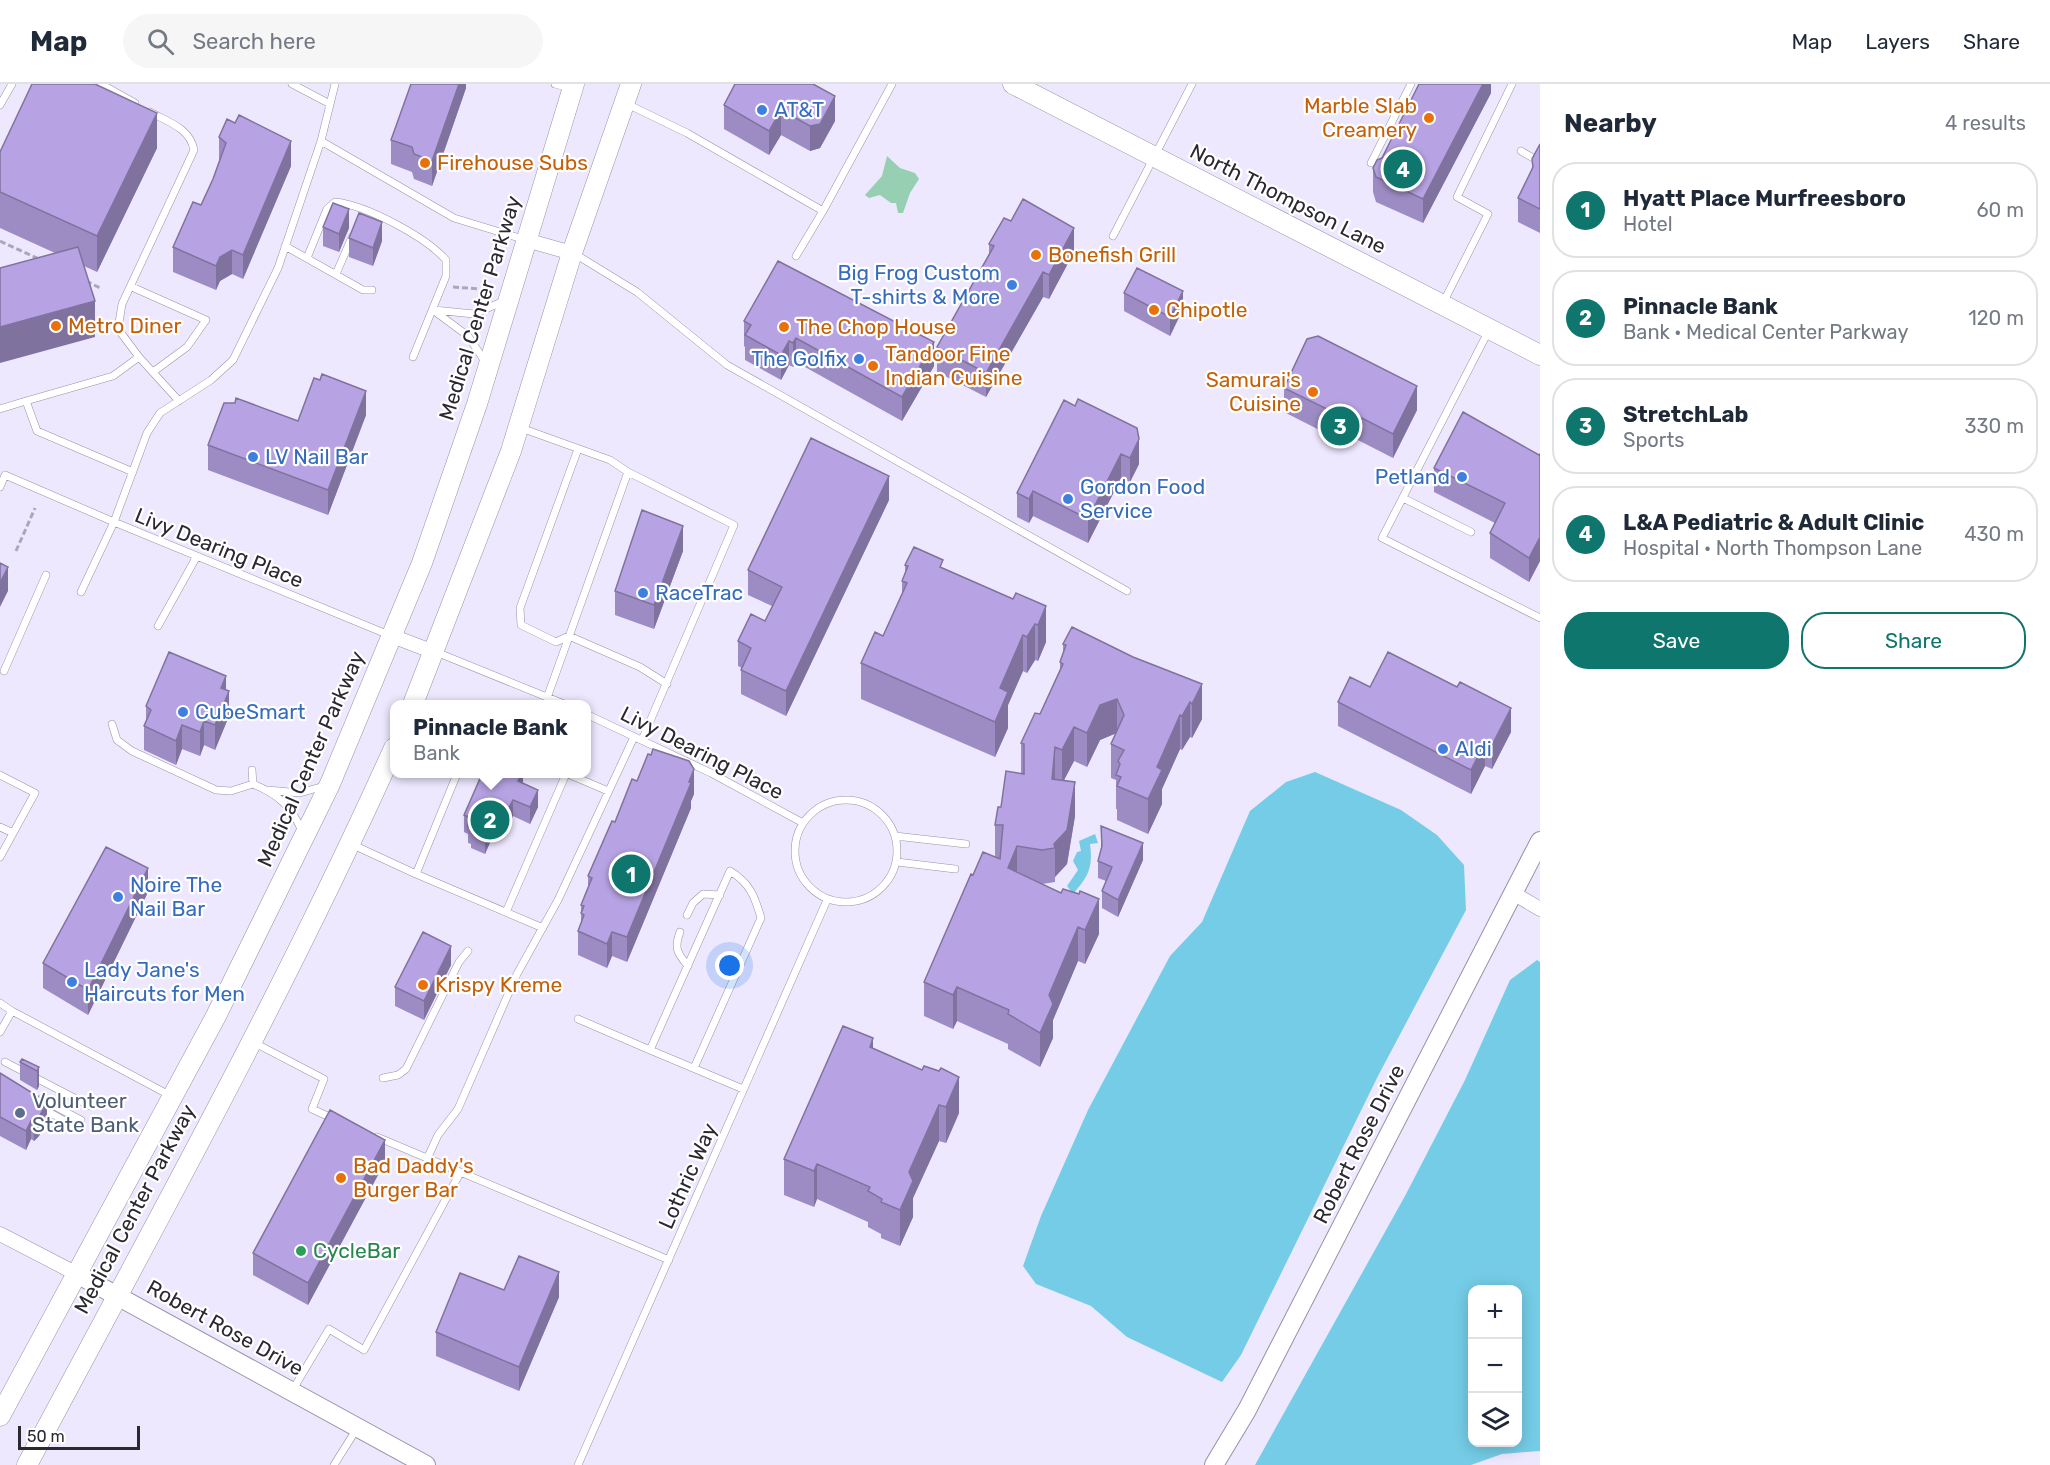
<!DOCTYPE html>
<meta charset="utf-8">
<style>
body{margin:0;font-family:Rubik,sans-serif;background:#f6f6f7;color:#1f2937}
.controls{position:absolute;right:18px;bottom:18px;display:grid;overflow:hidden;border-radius:12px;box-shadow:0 3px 15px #0003}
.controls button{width:54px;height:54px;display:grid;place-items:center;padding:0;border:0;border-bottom:2px solid #e0e1e3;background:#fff;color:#1f2937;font:30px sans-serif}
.scale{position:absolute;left:18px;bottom:15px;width:122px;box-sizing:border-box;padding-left:6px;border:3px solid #2b2830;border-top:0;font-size:16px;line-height:21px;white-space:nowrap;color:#2b2830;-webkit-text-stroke:4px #fff;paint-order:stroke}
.you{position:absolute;left:730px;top:882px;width:21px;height:21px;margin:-15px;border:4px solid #fff;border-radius:50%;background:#1a73e8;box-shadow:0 0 0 9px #1a73e833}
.badge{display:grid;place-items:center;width:39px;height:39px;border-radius:50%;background:#0f766e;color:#fff;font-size:20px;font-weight:700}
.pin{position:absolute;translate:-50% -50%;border:3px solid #fff;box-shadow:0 2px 6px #0006}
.popup{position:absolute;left:390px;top:616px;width:201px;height:78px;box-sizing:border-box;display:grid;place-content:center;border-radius:12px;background:#fff;filter:drop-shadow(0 2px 4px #0005);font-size:20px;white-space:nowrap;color:#747a83}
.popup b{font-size:22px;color:#1f2937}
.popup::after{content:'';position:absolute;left:50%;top:100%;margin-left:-12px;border:12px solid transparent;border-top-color:#fff}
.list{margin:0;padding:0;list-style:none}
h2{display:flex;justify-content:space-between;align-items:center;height:78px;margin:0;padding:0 24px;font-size:26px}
h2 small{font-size:20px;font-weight:400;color:#747a83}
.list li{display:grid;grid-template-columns:39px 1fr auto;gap:18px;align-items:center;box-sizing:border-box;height:96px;margin:0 12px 12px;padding:0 12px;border:2px solid #e0e1e3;border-radius:24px}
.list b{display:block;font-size:22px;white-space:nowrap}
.list p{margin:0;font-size:20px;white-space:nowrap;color:#747a83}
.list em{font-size:20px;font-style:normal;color:#747a83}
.actions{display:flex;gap:12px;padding:18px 24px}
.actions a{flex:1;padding:14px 0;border:2px solid #0f766e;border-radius:24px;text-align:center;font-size:21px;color:#0f766e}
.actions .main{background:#0f766e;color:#fff}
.icon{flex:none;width:33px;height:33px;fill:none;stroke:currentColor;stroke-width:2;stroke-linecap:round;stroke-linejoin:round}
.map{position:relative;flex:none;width:1540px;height:1381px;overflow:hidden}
header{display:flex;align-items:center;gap:36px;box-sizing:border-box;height:84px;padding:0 30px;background:#fff;border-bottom:2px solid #e0e1e3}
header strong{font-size:28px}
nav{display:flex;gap:33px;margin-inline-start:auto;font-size:21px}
.search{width:420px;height:54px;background:#f6f6f7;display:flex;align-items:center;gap:15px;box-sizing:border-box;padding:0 21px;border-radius:33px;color:#747a83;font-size:22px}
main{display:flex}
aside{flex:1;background:#fff}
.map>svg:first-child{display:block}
.green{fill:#97cfb3}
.water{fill:#75cce6;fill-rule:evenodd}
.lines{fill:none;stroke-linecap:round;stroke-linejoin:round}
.service-casing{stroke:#9792a5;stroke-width:8}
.minor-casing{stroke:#9792a5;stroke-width:15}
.tertiary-casing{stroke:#9792a5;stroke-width:20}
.secondary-casing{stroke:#9792a5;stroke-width:21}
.path{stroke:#aca7b8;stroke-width:3;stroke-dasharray:6 3;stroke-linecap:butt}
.service{stroke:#fff;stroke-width:7}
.minor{stroke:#fff;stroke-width:14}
.tertiary{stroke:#fff;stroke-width:18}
.secondary{stroke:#fff;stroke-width:20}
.wall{fill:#9d8cc3}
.shaded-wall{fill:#80729f}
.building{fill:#b7a3e3;stroke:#80729f;stroke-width:1.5}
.shop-dot{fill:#3f7fe0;stroke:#fff;stroke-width:2}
.food-dot{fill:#e8710a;stroke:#fff;stroke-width:2}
.service-dot{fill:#5c6f8a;stroke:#fff;stroke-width:2}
.leisure-dot{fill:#2e9e5b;stroke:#fff;stroke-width:2}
.labels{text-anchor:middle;stroke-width:4.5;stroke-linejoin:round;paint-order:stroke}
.food-label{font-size:21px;fill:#c56008;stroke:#fff;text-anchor:start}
.shop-label{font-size:21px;fill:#366cbe;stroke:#fff;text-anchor:start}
.street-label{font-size:21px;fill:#2b2830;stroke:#fff}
.service-label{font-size:21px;fill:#4e5e75;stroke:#fff;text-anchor:start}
.leisure-label{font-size:21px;fill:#27864d;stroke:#fff;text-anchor:start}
</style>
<header>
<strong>Map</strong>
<div class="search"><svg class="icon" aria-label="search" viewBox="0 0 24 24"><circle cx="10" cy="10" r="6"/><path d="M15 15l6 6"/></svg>Search here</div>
<nav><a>Map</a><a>Layers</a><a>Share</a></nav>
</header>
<main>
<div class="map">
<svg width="1540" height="1381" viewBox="0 0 1540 1381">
<rect width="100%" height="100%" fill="#eee8fe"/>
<!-- green -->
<path class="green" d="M887,72L900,84L915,89L919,95L910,109L903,129H898L896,119H891L880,111L869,114L865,111L882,92Z"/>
<!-- water -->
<path class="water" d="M1315,688L1401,726L1437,751L1464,781L1466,826L1378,992L1241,1271L1222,1298L1127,1253L1091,1222L1036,1200L1023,1182L1041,1132L1088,1026L1170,872L1202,838L1250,727L1286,698Z
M1095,750L1098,759L1090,760C1093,783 1089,792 1073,810L1067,802L1078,786L1073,777L1077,768L1081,767L1079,757Z
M1537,876L1540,878V1367L1502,1370L1471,1381H1255L1405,1112L1465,996L1510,896ZM1472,1206H1518V1358H1472Z"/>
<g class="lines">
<!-- service casing -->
<g class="service-casing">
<path id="service" d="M101,0L135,19
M292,0L330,20
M335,0L321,57L278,184L233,276L211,296L160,329L147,349L114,438L389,551
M555,0L570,4
M625,19L687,49L823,127L892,0
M0,21L12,0
M321,57L454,134L526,156
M1521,67L1540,78
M1371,79L1411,0
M1113,152L1192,0
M285,162L363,206H372
M575,170L637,208L727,281L1127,507
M796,172L823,127
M307,174L327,125L335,118C366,121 426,153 446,176V192L413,273
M336,190L352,153
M132,203L206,236L187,263L153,288
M1443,219L1488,130L1457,113L1512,0
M433,226L468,252L486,279
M434,226L474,230L504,217
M1488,248L1382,454L1540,534
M139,273L179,317
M26,317L113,292L139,273L118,245L122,220L194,66C190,44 168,38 150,28
M0,325L26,317L37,347L133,388
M521,344L610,376L628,388L547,614
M578,365L520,524L521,541L556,558L569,552L640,583L667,600
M628,388L734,441L642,656
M0,403L5,391L114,438L81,508
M1403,414L1471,448
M158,542L197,472
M436,568L564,620
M4,587L46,491
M586,630L711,689L803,739
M112,640L117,656L132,667L216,706L231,707L253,700
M252,686L253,700C279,711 291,722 302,747
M568,690L608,707
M0,691L35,709L0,773
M268,706L300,709L324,702
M795 767a51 51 0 1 1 102 0a51 51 0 1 1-102 0Z
M0,743L13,749
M895,752L966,760
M351,760L416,790L457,690
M897,778L955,785
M416,790L543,844
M506,828L566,690
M687,831L693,819L703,810L720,811
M680,848C674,864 677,869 688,882
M0,919L12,927L0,948
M12,927L171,1012
M578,935L650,966
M253,958L324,995L312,1025L334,1035
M5,978L90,1022
M694,984L761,834C755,813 750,799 730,787L650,966L743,1005
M383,994L398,991L406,985L459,878L468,867
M41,1015L81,1036
M40,1023L77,1044
M377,1053L669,1176
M427,1075L438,1051L458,1025L517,890L558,816L634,653
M292,1307L329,1245L364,1266L460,1089
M334,1381L356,1346
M578,1381L827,816"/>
</g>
<!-- minor casing -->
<g class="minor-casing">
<path id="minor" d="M526,156L572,169
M392,552L434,568
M1513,809L1540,825
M0,1150L77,1190"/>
</g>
<!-- tertiary casing -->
<g class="tertiary-casing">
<path id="tertiary" d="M77,1190L426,1381
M1214,1381L1247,1326L1540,757"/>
</g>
<!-- secondary casing -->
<g class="secondary-casing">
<path id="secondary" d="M1013,0L1540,271
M413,620L511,367L572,169L631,0
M0,1332L216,932L330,700L422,479L477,320L574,0
M27,1381C153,1144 284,909 394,664"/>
</g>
<!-- path -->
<path class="path" d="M0,157L39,175
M86,197L102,205
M453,203L480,205
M16,467L35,424"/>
<!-- service -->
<use href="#service" class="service"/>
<!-- minor -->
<use href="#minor" class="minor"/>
<!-- tertiary -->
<use href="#tertiary" class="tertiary"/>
<!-- secondary -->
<use href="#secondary" class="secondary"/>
</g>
<!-- wall -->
<path class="wall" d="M466,0V4L432,102L414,95L412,88L391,80V56Z
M735,0L835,37L820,64L810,67L781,51L769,71L724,45V21Z
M1491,0V9L1423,139L1376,118L1373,108V84L1382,74Z
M219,53L291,82L243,195L232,190L220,197L216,206L173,188V163L201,121L213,95L219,77Z
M1540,60V149L1518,138V114L1532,85V75Z
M157,64L97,188L84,182L95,253L55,169L0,144V68Z
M323,143L349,144L339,168L323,162Z
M349,154L382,157L373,182L349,173Z
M989,160L1074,168L1049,215L1043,213L986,313L937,288V263L989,170Z
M1124,209L1183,225L1170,252L1124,227Z
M744,237L934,282L902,337L796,278L793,283L789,281L781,296L745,276V263L744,262Z
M320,296L366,331L328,431L208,386V361L298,337Z
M1284,304L1417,326L1393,374L1350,352L1347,360L1284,328Z
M1064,316L1139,380L1130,398L1121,394L1088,459L1033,432L1029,439L1017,433V409Z
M1540,370V477L1529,498L1490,474V449L1495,439L1434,408V384L1539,371Z
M889,416L786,632L741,610V586L742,584L738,582V557L765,537L772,522L748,511V486Z
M683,467L654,545L615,531V507Z
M905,481L943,484L1013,515L1046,522V558L1038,577L1035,576L1027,589L1023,587L1008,621V644L995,673L861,615V579L883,552L902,509V497L905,490Z
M1063,560L1133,573L1202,600V635L1192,654L1190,653L1182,666L1180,665L1162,705V720L1148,750L1117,736V725H1116V696L1111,694V660L1116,649L1100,656L1087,683L1074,677L1064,696L1075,732L1067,780L1055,793V798L1042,800L1099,850L1085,880L1078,877L1053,936V954L1040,983L1008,965V960L957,937L953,945L924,932V898L973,791L995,773V741L1001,723L1021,690V659L1040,630L1060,585V578L1063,570Z
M1370,603L1511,648L1492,685L1485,682L1471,710L1338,642V618Z
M226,606L229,632L215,666L204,661L200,672L182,665L176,681L144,666V642L146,638V622Z
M523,690V700L538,723L530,740L513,732L508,742L504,740L497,756L492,754L485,770L471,764V760L468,759V750L464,748V731Z
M637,697L694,710L691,717V724L627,878L612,872L607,884L578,871V847L581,839V821L588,803V792L615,738Z
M1101,742L1143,776L1118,833L1102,824V807L1106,797L1098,794V777L1101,764Z
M148,808L88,931L43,904V879Z
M451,881L424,936L395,922V903Z
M873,965L959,1029L946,1059L939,1057L913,1114V1133L900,1162L881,1154V1150L868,1143V1138L817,1115L814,1123L784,1111V1075Z
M20,978L39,983V1002L37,1006L20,996Z
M0,989L47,1036L39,1052L34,1057L31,1055L26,1066L0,1052Z
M385,1078L308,1221L253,1191V1169Z
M504,1206L559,1213L519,1307L436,1272V1248Z"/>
<!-- shaded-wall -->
<path class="shaded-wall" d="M459,0H466V4L432,102V77Z
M1483,0H1491V9L1423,139V115Z
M835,12V37L820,64L810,67V42Z
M781,26V51L769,71V47Z
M157,29V64L97,188V152Z
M291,57V82L243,195V171Z
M349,125V144L339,168V150Z
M382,138V157L373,182V164Z
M1074,144V168L1049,215V191Z
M232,166V190L220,197L216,206V182L220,173Z
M1043,188V213L986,313V289Z
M1183,207V225L1170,252V233Z
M95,217V253L0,279V243Z
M796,254V278L793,283V259Z
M789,257V281L781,296V271Z
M934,258V282L902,337V313Z
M1417,302V326L1393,374V350Z
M366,307V331L328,431V406Z
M1350,328V352L1347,360V335Z
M1139,355V380L1130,398V374Z
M1121,370V394L1088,459V435Z
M889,392V416L786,632V607Z
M1033,407V432L1029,439V415Z
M683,442V467L654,545V521Z
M1540,453V477L1529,498V474Z
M8,483V507L0,523V499Z
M1046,522V558L1038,577V541Z
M1035,540V576L1027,589V553Z
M1023,551V587L1008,621V644L995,673V638L1000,604Z
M226,592V616L229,607V632L215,666V641L221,604Z
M1202,600V635L1192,654V620Z
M1117,615V649L1100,656L1087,683V649L1100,621Z
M1190,618V653L1182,666V632Z
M1511,624V648L1492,685V661Z
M1180,631V665L1162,705V720L1148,750V715L1157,683Z
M204,637V661L200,672V648Z
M182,641V665L176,681V657Z
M1074,643V677L1062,700V666Z
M1485,658V682L1471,710V686Z
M1055,663V698L1052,695Z
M694,685V710L691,717V724L627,878V853Z
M521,690H523V702L518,697Z
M1075,698V732L1067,780L1055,793V764L1054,760Z
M538,706V723L530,740V723Z
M513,716V732L508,742V725Z
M504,723V740L497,756V739Z
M492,738V754L485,770V753Z
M1143,759V776L1118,833V816Z
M1017,762V797L1008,784Z
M148,784V808L88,931V906Z
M1099,815V850L1085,880V846Z
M1078,843V877L1053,936V954L1040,983V949L1049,911Z
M612,848V872L607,884V860Z
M451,862V881L424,936V917Z
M957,903V937L953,945V911Z
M873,954V990L870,963Z
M39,983V1002L37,1006V987Z
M959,993V1029L946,1059V1023Z
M47,1018V1036L39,1052L34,1057V1038Z
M939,1021V1057L913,1114V1133L900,1162V1126L909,1088Z
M31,1037V1055L26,1066V1047Z
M385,1056V1078L308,1221V1199Z
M817,1080V1115L814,1123V1087Z
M559,1188V1213L519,1307V1283Z"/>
<!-- building -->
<path class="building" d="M32,0H95L157,29L97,152L0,108V68Z
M411,0H459L432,77L414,70L412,63L391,56Z
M735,0H813L835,12L820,40L810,42L781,26L769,47L724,21Z
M1419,0H1483L1423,115L1376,93L1373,84L1377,76L1382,74Z
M239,31L291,57L243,171L232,166L220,173L216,182L173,163L193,118L201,121L213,95L226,59L219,53L227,35L235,39Z
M1540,60V125L1518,114L1533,83L1532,75Z
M1023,115L1074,144L1049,191L1043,188L986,289L937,263L994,162L989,160L1004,134L1011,137Z
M333,119L349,125L339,150L323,143Z
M359,129L382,138L373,164L349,154Z
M78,163L95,217L0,243V184Z
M778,177L934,258L902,313L796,254L793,259L789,257L781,271L745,251L751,241L744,237Z
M1137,184L1183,207L1170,233L1124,209Z
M1318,252L1417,302L1393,350L1350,328L1347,335L1284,304L1307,255Z
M322,290L366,307L328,406L208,361L224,319H235L236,314L298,337L314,294L320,296Z
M1078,315L1137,344L1139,355L1130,374L1121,370L1088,435L1033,407L1029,415L1017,409L1064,316L1075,322Z
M1463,328L1539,371L1540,370V453L1529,474L1490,449L1505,419L1434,384Z
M811,354L889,392L786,607L741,586L751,564L738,557L751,530L765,537L782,503L748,486Z
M642,426L683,442L654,521L615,507Z
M914,463L943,476L940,483L1013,515L1016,509L1046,522L1038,541L1035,540L1027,553L1023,551L1000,604L1008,608L995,638L861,579L875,548L883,552L907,499L902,497L908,482L905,481Z
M0,479L8,483L0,499Z
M1072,543L1133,573L1202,600L1192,620L1190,618L1182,632L1180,631L1157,683L1162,686L1148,715L1117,702L1121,693L1116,691L1120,680L1118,677L1124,666L1111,660L1124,631L1117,615L1100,621L1087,649L1074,643L1062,666L1055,663L1052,695L1075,698L1067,746L1054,760L1055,764L1042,766L1017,762L1008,784L1061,809L1063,805L1079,810L1080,807L1099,815L1085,846L1078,843L1049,911L1053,920L1040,949L1008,930L1009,926L957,903L953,911L924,898L971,790L973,791L983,768L1000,775L1003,741H995L998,723H1001L1006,687L1024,690V660L1021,659L1035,629L1040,630L1063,580L1060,578L1066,561L1063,560Z
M169,568L226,592L221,604L229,607L215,641L204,637L200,648L182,641L176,657L144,642L151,626L146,622Z
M1388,568L1457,603L1460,598L1511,624L1492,661L1485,658L1471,686L1338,618L1350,593L1370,603Z
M653,665L689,677L694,685L689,698L691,699L627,853L612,848L607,860L578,847L584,831L581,829L584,822L581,821L592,794L588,792L612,737L615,738L632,695L637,697L648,670L651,671Z
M482,690H521L518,697L538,706L530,723L513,716L508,725L504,723L497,739L492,738L485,753L471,747L472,744L468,742L471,734L464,731Z
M1101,742L1143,759L1118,816L1102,807L1112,783L1098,777L1102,762Z
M106,763L148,784L88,906L43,879Z
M423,848L451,862L424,917L395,903Z
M843,942L873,954L870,963L922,986L924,982L939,987L941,984L959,993L946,1023L939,1021L909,1088L913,1097L900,1126L881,1118L882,1115L868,1107L870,1103L817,1080L814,1087L784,1075Z
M22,975L39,983L37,987L20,978Z
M0,989L47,1018L39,1033L34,1038L31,1037L26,1047L0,1033Z
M330,1026L385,1056L308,1199L253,1169Z
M519,1172L559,1188L519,1283L436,1248L460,1189L504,1206Z"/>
<!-- markers -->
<g class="shop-dot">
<circle cx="762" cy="26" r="6"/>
<circle cx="1012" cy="201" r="6"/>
<circle cx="859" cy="275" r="6"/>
<circle cx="253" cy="373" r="6"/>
<circle cx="1462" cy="393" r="6"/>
<circle cx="1068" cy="415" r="6"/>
<circle cx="643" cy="509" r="6"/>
<circle cx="183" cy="628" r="6"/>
<circle cx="1443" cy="665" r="6"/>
<circle cx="118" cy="813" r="6"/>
<circle cx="72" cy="898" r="6"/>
</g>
<g class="food-dot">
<circle cx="1429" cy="34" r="6"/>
<circle cx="425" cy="79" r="6"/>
<circle cx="1036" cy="171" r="6"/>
<circle cx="1154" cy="226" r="6"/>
<circle cx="56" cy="242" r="6"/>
<circle cx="784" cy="243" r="6"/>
<circle cx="873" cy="282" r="6"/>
<circle cx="1313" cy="308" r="6"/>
<circle cx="423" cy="901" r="6"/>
<circle cx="341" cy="1094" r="6"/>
</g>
<circle class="service-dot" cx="20" cy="1029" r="6"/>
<circle class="leisure-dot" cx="301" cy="1167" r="6"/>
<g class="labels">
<!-- food labels -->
<g class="food-label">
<text x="1417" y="29" text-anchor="end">Marble Slab<tspan x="1417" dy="24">Creamery</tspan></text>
<text x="437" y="86">Firehouse Subs</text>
<text x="1048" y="178">Bonefish Grill</text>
<text x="1166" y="233">Chipotle</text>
<text x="68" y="249">Metro Diner</text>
<text x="796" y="250">The Chop House</text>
<text x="885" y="277">Tandoor Fine<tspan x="885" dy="24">Indian Cuisine</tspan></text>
<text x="1301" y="303" text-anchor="end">Samurai's<tspan x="1301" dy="24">Cuisine</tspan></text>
<text x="435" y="908">Krispy Kreme</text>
<text x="353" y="1089">Bad Daddy's<tspan x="353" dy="24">Burger Bar</tspan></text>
</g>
<!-- shop labels -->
<g class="shop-label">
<text x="774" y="33">AT&amp;T</text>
<text x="1000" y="196" text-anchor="end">Big Frog Custom<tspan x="1000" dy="24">T-shirts &amp; More</tspan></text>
<text x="847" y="282" text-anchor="end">The Golfix</text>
<text x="265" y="380">LV Nail Bar</text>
<text x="1450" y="400" text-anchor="end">Petland</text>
<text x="1080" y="410">Gordon Food<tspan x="1080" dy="24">Service</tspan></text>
<text x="655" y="516">RaceTrac</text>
<text x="195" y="635">CubeSmart</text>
<text x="1455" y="672">Aldi</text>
<text x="130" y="808">Noire The<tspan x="130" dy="24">Nail Bar</tspan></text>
<text x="84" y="893">Lady Jane's<tspan x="84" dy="24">Haircuts for Men</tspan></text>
</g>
<!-- street labels -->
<g class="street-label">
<text transform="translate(1288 115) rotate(27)" y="7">North Thompson Lane</text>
<text transform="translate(480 224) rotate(-73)" y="7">Medical Center Parkway</text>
<text transform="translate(219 464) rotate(22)" y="7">Livy Dearing Place</text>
<text transform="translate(702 669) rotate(27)" y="7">Livy Dearing Place</text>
<text transform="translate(311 675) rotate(-66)" y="7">Medical Center Parkway</text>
<text transform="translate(1359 1060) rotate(-63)" y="7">Robert Rose Drive</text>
<text transform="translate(688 1092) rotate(-66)" y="7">Lothric Way</text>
<text transform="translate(135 1125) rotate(-62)" y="7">Medical Center Parkway</text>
<text transform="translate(225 1244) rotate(29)" y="7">Robert Rose Drive</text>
</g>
<!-- service labels -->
<g class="service-label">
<text x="32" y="1024">Volunteer<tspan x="32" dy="24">State Bank</tspan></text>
</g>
<!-- leisure labels -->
<g class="leisure-label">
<text x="313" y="1174">CycleBar</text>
</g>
</g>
</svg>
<div class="controls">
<button>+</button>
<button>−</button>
<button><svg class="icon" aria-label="layers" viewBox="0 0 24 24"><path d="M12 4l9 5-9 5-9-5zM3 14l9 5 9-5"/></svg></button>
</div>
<div class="scale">50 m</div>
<div class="you"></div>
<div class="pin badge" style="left:631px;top:790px">1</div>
<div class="pin badge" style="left:490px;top:736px">2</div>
<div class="popup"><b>Pinnacle Bank</b>Bank</div>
<div class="pin badge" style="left:1340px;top:342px">3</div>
<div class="pin badge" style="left:1403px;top:85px">4</div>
</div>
<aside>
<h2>Nearby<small>4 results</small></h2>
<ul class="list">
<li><span class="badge">1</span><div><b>Hyatt Place Murfreesboro</b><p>Hotel</p></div><em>60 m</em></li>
<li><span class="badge">2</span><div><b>Pinnacle Bank</b><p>Bank · Medical Center Parkway</p></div><em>120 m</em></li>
<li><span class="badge">3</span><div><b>StretchLab</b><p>Sports</p></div><em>330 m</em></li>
<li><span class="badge">4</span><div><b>L&amp;A Pediatric &amp; Adult Clinic</b><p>Hospital · North Thompson Lane</p></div><em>430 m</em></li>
</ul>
<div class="actions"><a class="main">Save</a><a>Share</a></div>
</aside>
</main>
